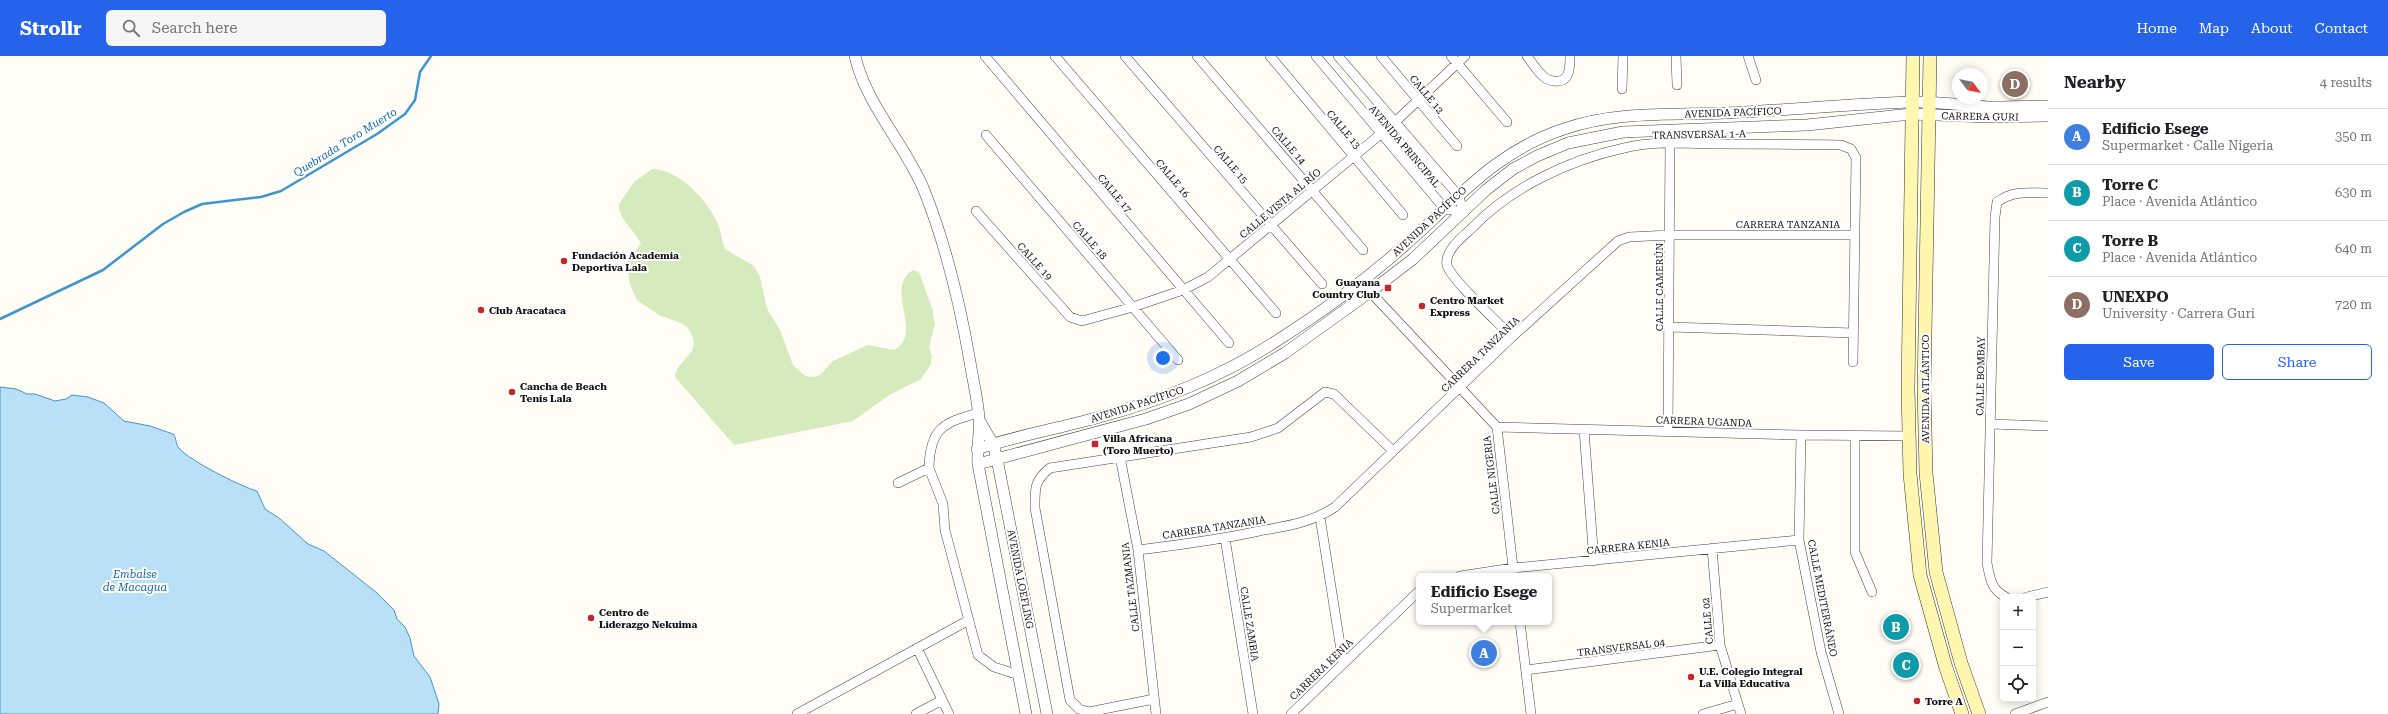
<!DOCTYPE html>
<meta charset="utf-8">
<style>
body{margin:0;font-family:"Roboto Serif",serif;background:#f6f6f6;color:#202124}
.controls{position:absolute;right:12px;bottom:12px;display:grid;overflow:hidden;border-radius:6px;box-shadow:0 2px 10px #0003}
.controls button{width:36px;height:36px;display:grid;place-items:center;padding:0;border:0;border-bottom:1px solid #e0e0e0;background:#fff;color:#202124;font:20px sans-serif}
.compass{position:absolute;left:1952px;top:12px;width:36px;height:36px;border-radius:50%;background:#fff;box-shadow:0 2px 10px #0003;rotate:122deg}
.you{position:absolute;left:1163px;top:302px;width:14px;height:14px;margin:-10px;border:3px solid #fff;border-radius:50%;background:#1a73e8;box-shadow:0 0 0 6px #1a73e833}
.badge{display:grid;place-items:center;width:26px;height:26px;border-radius:50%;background:#2563eb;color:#fff;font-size:13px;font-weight:700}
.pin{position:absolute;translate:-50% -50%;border:2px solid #fff;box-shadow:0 1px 4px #0006}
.popup{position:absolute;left:1416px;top:517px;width:136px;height:52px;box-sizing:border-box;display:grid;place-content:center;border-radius:6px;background:#fff;filter:drop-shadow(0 1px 3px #0005);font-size:13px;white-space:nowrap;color:#757577}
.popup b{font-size:15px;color:#202124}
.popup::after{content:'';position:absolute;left:50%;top:100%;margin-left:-8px;border:8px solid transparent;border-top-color:#fff}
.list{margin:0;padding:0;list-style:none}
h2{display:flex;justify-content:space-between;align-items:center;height:52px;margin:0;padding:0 16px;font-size:17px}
h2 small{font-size:13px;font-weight:400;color:#757577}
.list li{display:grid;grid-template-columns:26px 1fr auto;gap:12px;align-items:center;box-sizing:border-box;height:56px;padding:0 16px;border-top:1px solid #e0e0e0}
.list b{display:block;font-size:15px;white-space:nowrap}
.list p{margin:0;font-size:13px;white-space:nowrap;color:#757577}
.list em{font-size:13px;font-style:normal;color:#757577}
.actions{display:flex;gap:8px;padding:12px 16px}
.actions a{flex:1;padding:9px 0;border:1px solid #2563eb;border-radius:6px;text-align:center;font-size:14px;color:#2563eb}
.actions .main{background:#2563eb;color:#fff}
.icon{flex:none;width:22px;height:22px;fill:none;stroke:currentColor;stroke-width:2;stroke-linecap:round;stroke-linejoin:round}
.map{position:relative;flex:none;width:2048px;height:658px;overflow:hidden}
header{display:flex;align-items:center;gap:24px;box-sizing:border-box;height:56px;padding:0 20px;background:#2563eb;color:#fff}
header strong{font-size:19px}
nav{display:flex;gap:22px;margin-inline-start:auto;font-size:14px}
.search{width:280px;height:36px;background:#f6f6f6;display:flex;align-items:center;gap:10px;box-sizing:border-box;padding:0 14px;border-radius:6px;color:#757577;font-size:15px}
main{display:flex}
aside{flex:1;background:#fff}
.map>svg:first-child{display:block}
.green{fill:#d5ebbd}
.water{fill:#b9e0f7;stroke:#3f96cf}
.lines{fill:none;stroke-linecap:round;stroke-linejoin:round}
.stream{stroke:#3f96cf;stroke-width:2.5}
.minor-casing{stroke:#444;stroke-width:10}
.tertiary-casing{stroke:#444;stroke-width:12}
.secondary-casing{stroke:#333;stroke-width:14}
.minor{stroke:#fff;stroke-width:9}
.tertiary{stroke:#fff;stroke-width:11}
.secondary{stroke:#fff6b0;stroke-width:13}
.poi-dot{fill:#c4262e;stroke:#fff;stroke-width:1.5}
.labels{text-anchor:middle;stroke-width:4;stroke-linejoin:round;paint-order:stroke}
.street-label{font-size:10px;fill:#111;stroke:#fff}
.poi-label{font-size:10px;font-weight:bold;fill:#111;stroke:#fff;text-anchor:start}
.water-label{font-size:11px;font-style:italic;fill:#1768a6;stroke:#fff}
</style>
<header>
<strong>Strollr</strong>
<div class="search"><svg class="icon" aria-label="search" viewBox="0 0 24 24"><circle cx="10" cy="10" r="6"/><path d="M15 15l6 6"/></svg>Search here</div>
<nav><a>Home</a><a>Map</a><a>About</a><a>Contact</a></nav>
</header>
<main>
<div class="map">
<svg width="2048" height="658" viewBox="0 0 2048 658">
<rect width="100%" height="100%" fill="#fffdf5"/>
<!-- green -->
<path class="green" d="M652,113C680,114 706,143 717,166C721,174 722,185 725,193L754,210L760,221L767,253L780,274L793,309L805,320L814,321L820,319L833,305L868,289L894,294C925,277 883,233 913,214L919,216L932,252L935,268L929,291L932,300L931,308L921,323L891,338L853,365L734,389L675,321L677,313L692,295L694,287L692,279L688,272L681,267L659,259L637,244L631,231L627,214L628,205L641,188C635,173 619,166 619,148L634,126Z"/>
<!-- water -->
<path class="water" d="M0,331L16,333L27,338H35L55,345L66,343L72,339L88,341L104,347L124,365L150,370L173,378C177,382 175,388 179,392C188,404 242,431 257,435L265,453L279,462L308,488L324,495L377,537L394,554L397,563L405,571L410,582L414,600L430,621L439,648L438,658H0Z"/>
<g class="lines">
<!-- stream -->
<path class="stream" d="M0,263L103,214L163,168L184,156L202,148L261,141L281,135L377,78L405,58L415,44L420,16L431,0"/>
<!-- minor casing -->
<g class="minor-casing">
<path id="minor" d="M985,0L1229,287
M1055,0L1276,257
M1125,0L1322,228
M1197,0L1363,194
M1270,0L1403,159
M1316,0L1445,153L1464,156L1458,139L1338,0
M1381,0L1457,90
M1451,0L1507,66
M1527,0C1532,7 1537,15 1543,20C1546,23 1550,25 1555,25C1570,27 1570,11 1570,0
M1676,0L1677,29
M1748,0L1756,24
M1622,33L1623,0
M986,79L1178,304
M976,155L1070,261L1082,265L1133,251L1183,234L1208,221L1394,67L1465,0
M1360,225L1497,371L1514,520
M1670,271L1853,277
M1512,281C1500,268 1451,224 1447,209C1444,194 1464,180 1473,171C1512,131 1569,104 1624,92C1653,85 1685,87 1714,88C1757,88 1799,88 1841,89L1851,93L1856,102L1853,306
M1990,368L2048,370
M1497,371L1801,379L1910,380
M1584,374L1594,505
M1668,374L1670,87
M1801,379L1799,484L1821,596L1839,658
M1855,380V496L1872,536
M1120,401L1138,494L1156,658
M929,412L943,448L945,474L978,599L994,611L1019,619
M898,427L929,412C930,372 943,367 978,357
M1320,461L1343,607
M1225,482L1253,658
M1712,492L1720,589L1741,658
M1138,494C1179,489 1219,484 1259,475C1287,470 1311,467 1335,451L1512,281L1618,185L1629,181L1670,179H1854
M1460,520L1513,512L1799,484
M2006,541C1991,534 1990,522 1987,507L1995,161L1997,146C2014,134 2029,137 2048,137
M2027,541L2048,536
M1520,566L1531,658
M917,592L949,658
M1526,614L1720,589
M1154,643L1089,656L1079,653L1070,644L1035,452C1035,432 1034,425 1050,412L1251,381L1278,372L1325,336L1334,338L1393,395
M797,658L969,564
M916,658L942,644
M1291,658L1419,535
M1703,658L1738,648
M2015,658L2048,646"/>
</g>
<!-- tertiary casing -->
<g class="tertiary-casing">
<path id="tertiary" d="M855,0C866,49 905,88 924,134C946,189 960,248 970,306C973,325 978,344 979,363C980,378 977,393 978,408L1026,658
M979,364L993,388L997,403L1047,658
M977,393C1016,380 1056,373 1096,362C1160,345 1222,321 1278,284C1322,256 1366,224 1405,189C1458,143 1494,96 1564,73C1615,55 1672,59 1726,57C1789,54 1851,48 1913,46C1939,45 1964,50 1989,51C2009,51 2029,50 2048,50
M978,408L1146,363L1189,348L1238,325L1285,297L1370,236L1413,203L1486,134L1513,113L1537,100L1568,87L1623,76L1807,69L1911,58L1989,61L2048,60"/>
</g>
<!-- secondary casing -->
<g class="secondary-casing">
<path id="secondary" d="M1913,0L1908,333L1910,418L1920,519L1946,612L1962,658
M1930,0L1924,333L1926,417L1936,516L1961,607L1979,658"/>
</g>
<!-- minor -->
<use href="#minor" class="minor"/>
<!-- tertiary -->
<use href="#tertiary" class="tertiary"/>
<!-- secondary -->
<use href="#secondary" class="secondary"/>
</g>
<!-- markers -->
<g class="poi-dot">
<circle cx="564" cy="205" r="4"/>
<rect x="1384" y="228" width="8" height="8" rx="2"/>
<circle cx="1422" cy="250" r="4"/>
<circle cx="481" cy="254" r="4"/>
<circle cx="512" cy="336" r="4"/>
<rect x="1091" y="384" width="8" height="8" rx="2"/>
<circle cx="591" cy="562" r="4"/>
<circle cx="1691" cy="621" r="4"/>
<circle cx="1917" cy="645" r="4"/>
</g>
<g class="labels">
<!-- street labels -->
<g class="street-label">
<text transform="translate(1427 38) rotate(50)" y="4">CALLE 12</text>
<text transform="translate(1733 56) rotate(-2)" y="4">AVENIDA PACÍFICO</text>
<text transform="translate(1980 60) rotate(1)" y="4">CARRERA GURI</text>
<text transform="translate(1344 73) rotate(50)" y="4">CALLE 13</text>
<text transform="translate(1699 78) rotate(-1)" y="4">TRANSVERSAL 1-A</text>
<text transform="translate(1289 89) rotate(49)" y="4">CALLE 14</text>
<text transform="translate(1405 90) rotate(50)" y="4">AVENIDA PRINCIPAL</text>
<text transform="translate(1231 108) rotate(49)" y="4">CALLE 15</text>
<text transform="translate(1173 122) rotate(50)" y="4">CALLE 16</text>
<text transform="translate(1115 137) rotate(50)" y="4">CALLE 17</text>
<text transform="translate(1280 147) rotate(-40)" y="4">CALLE VISTA AL RÍO</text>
<text transform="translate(1429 165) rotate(-43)" y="4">AVENIDA PACÍFICO</text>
<text x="1788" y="172">CARRERA TANZANIA</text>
<text transform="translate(1090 184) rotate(49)" y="4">CALLE 18</text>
<text transform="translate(1035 205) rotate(48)" y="4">CALLE 19</text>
<text transform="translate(1659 231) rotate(-90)" y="4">CALLE CAMERÚN</text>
<text transform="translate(1480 298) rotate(-44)" y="4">CARRERA TANZANIA</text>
<text transform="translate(1980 320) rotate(-89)" y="4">CALLE BOMBAY</text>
<text transform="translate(1925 333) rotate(-90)" y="4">AVENIDA ATLÁNTICO</text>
<text transform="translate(1137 348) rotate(-18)" y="4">AVENIDA PACÍFICO</text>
<text transform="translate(1704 365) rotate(2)" y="4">CARRERA UGANDA</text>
<text transform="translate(1491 419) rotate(-97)" y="4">CALLE NIGERIA</text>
<text transform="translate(1214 471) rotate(-9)" y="4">CARRERA TANZANIA</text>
<text transform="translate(1628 490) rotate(-6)" y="4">CARRERA KENIA</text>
<text transform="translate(1021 523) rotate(79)" y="4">AVENIDA LOEFLING</text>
<text transform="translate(1130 531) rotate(-97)" y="4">CALLE TAZMANIA</text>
<text transform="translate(1823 542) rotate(79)" y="4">CALLE MEDITERRÁNEO</text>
<text transform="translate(1707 565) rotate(-95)" y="4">CALLE 02</text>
<text transform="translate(1250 568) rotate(81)" y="4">CALLE ZAMBIA</text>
<text transform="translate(1621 591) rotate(-7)" y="4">TRANSVERSAL 04</text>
<text transform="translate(1321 613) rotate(-44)" y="4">CARRERA KENIA</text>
</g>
<!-- poi labels -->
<g class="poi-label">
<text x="572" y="203">Fundación Academia<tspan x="572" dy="12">Deportiva Lala</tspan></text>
<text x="1380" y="230" text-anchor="end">Guayana<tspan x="1380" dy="12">Country Club</tspan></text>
<text x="1430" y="248">Centro Market<tspan x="1430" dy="12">Express</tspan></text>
<text x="489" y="258">Club Aracataca</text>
<text x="520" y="334">Cancha de Beach<tspan x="520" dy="12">Tenis Lala</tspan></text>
<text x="1103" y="386">Villa Africana<tspan x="1103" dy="12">(Toro Muerto)</tspan></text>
<text x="599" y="560">Centro de<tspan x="599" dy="12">Liderazgo Nekuima</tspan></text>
<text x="1699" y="619">U.E. Colegio Integral<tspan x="1699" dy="12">La Villa Educativa</tspan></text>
<text x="1925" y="649">Torre A</text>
</g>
<!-- water labels -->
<g class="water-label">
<text transform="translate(345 86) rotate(-32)" y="4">Quebrada Toro Muerto</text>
<text x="135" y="522">Embalse<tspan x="135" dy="13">de Macagua</tspan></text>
</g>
</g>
</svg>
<div class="controls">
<button>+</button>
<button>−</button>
<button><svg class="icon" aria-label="locate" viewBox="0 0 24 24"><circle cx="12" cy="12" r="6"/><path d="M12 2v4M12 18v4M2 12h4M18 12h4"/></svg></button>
</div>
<svg class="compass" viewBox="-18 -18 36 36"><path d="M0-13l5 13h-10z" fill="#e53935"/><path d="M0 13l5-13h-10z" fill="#757577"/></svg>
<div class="you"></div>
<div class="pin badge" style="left:1484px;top:597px;background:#3f7fe0">A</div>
<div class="popup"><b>Edificio Esege</b>Supermarket</div>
<div class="pin badge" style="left:1896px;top:571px;background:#0f9aa8">B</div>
<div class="pin badge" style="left:1906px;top:609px;background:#0f9aa8">C</div>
<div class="pin badge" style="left:2015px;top:28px;background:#8d6e63">D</div>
</div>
<aside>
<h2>Nearby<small>4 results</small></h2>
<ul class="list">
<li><span class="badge" style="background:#3f7fe0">A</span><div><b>Edificio Esege</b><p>Supermarket · Calle Nigeria</p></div><em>350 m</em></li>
<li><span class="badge" style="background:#0f9aa8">B</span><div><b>Torre C</b><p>Place · Avenida Atlántico</p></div><em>630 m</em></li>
<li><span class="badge" style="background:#0f9aa8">C</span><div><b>Torre B</b><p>Place · Avenida Atlántico</p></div><em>640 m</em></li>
<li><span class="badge" style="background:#8d6e63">D</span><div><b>UNEXPO</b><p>University · Carrera Guri</p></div><em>720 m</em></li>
</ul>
<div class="actions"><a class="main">Save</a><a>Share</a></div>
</aside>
</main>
